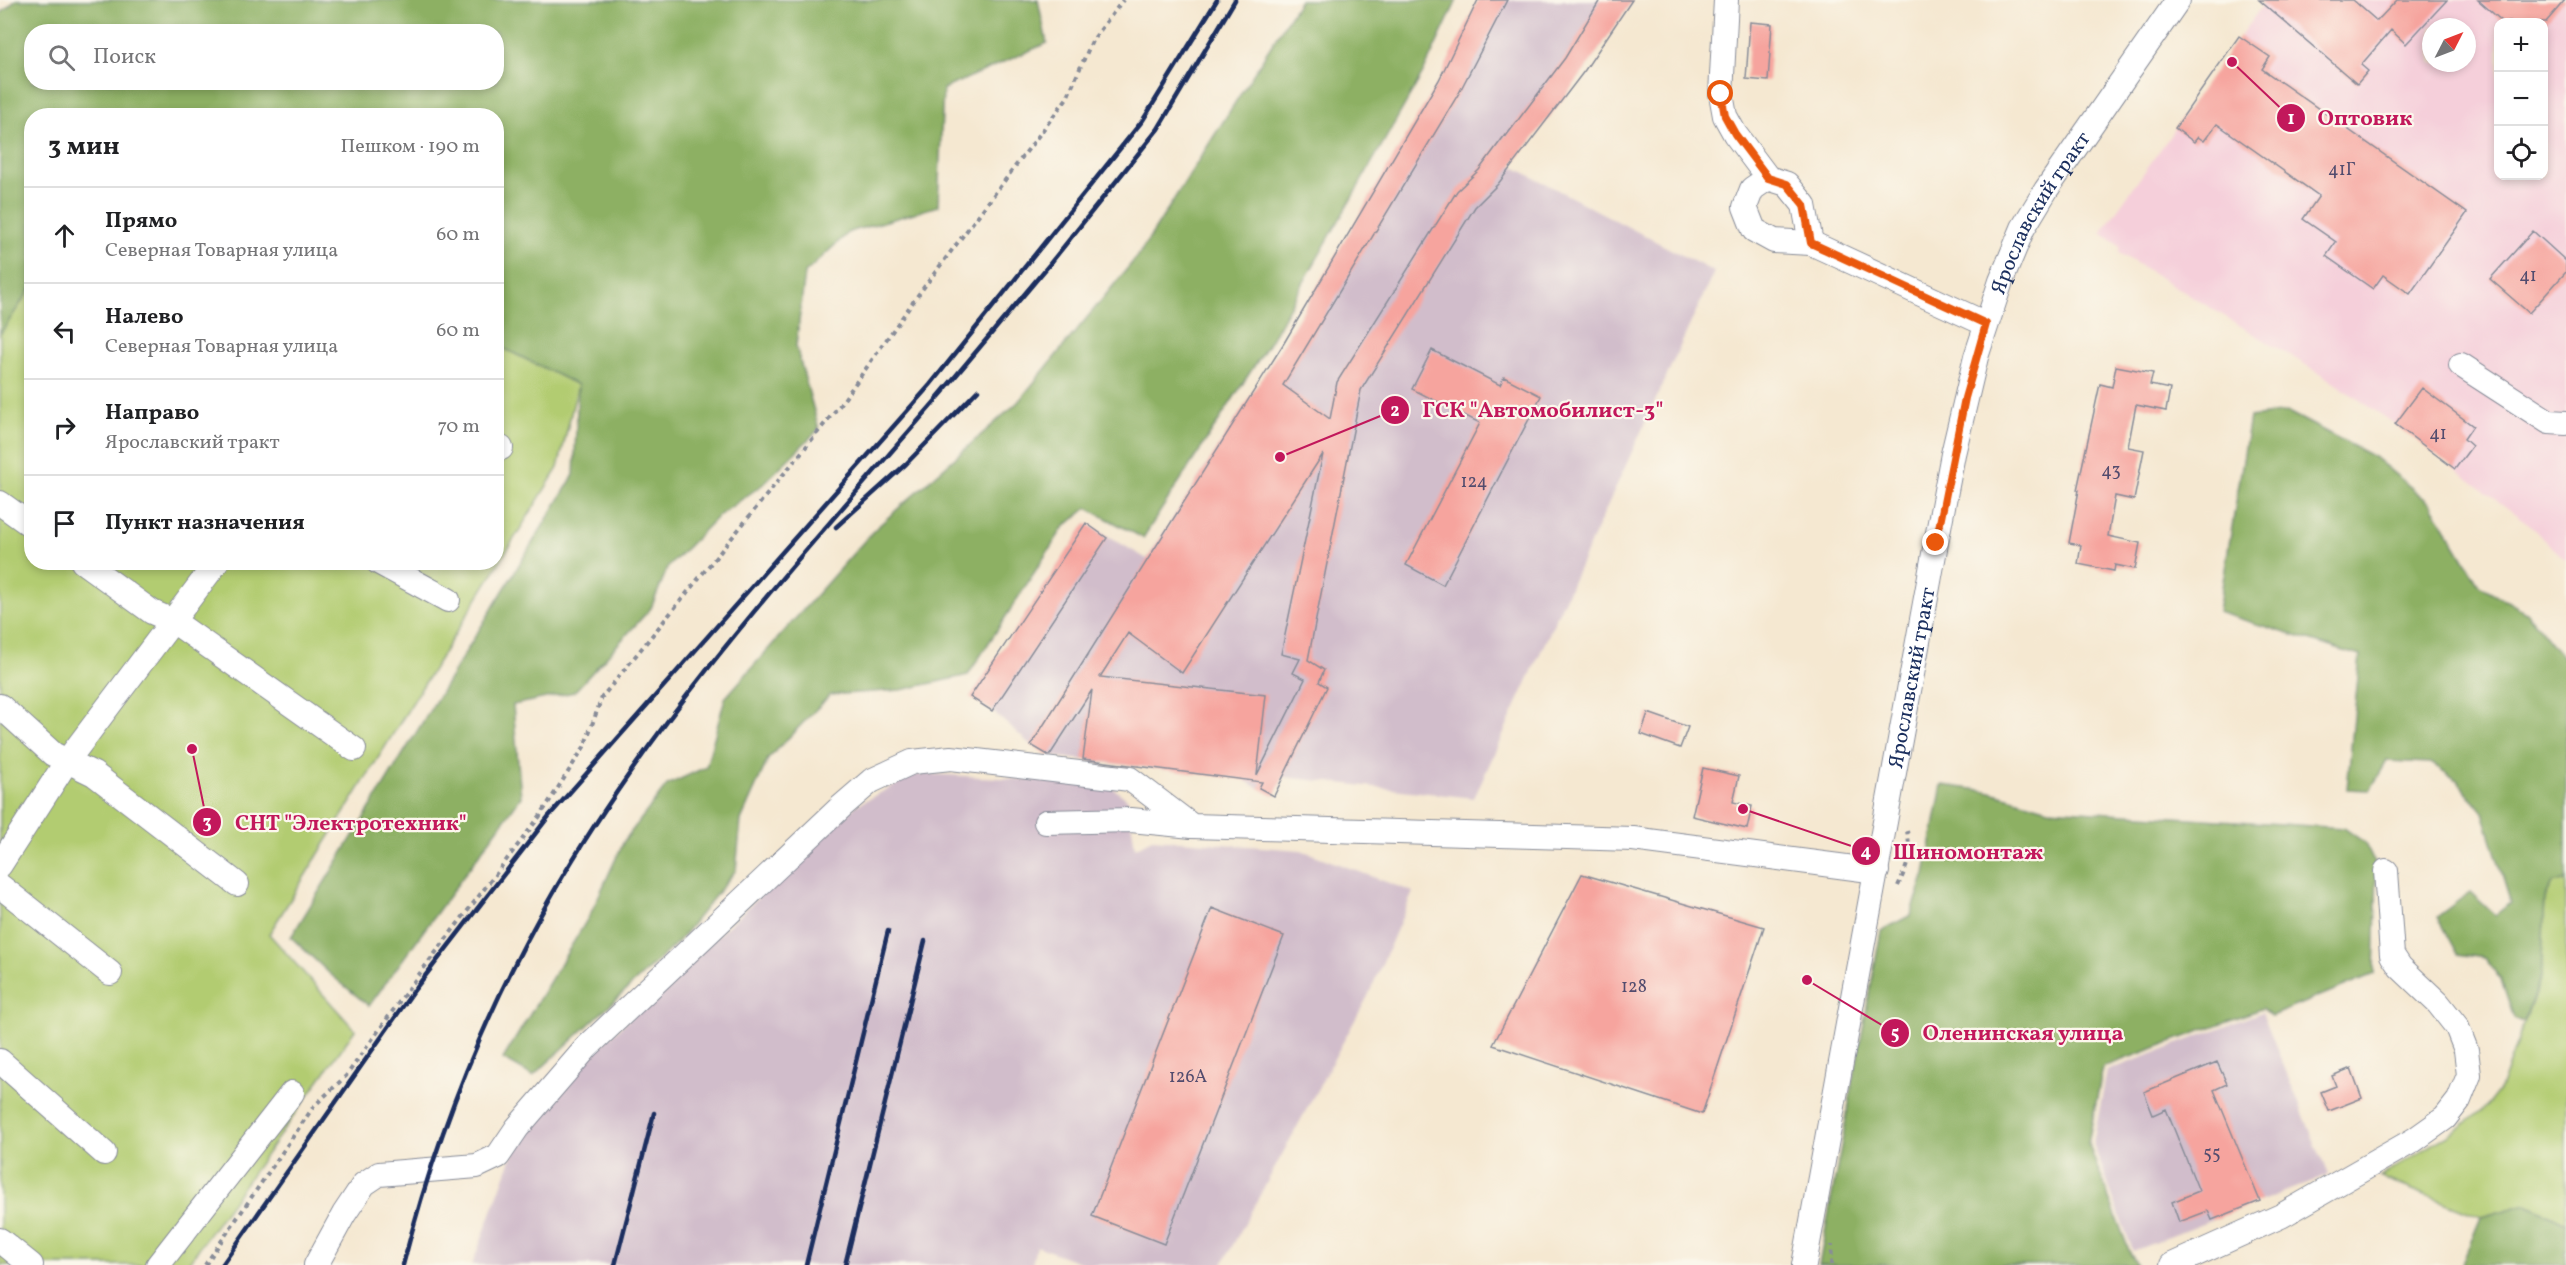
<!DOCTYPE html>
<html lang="ru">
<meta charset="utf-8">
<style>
body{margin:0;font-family:Vollkorn,serif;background:#f2f2f2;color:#202124}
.controls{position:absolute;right:18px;top:18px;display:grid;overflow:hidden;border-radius:12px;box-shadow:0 3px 9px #0003}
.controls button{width:54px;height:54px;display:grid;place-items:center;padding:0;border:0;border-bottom:2px solid #e0e0e0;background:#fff;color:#202124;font:30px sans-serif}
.compass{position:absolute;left:2422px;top:18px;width:54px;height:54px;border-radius:50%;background:#fff;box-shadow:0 3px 9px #0003;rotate:48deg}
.stop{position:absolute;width:18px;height:18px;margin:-14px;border:4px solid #ea580c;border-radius:50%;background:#fff}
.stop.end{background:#ea580c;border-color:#fff;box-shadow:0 2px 6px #0008}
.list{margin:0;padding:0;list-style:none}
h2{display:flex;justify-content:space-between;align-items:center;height:78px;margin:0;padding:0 24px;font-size:26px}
h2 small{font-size:20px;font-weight:400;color:#757577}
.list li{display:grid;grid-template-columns:39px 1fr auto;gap:18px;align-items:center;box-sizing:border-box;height:96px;padding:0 24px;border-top:2px solid #e0e0e0}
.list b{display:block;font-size:22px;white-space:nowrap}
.list p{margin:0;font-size:20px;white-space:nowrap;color:#757577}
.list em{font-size:20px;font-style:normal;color:#757577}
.icon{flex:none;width:33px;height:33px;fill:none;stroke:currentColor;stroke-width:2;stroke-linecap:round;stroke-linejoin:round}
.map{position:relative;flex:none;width:2566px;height:1265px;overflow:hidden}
.search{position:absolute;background:#fff;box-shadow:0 3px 9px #0003;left:24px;top:24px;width:480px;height:66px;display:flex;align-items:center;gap:15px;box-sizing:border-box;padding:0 21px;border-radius:24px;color:#757577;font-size:22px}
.panel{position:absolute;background:#fff;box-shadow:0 3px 9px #0003;left:24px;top:108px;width:480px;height:462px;border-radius:24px}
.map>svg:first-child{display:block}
.built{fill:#f5cfda;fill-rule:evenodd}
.industrial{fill:#d1bdcb}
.green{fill:#b2cc71;stroke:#667e68;stroke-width:1.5}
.forest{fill:#8db063;stroke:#547060;stroke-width:1.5;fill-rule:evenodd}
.building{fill:#f6a49e;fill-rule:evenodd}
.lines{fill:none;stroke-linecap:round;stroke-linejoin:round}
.minor-casing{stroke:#888c98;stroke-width:26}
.path{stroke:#888c98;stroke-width:4;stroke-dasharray:4.5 4.5;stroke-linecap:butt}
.minor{stroke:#fff;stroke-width:24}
.rail{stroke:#1b2f5e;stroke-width:4.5}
.route{stroke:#ea580c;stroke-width:8}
.labels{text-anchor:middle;stroke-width:4.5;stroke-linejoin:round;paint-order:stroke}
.number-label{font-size:18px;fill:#524c6e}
.street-label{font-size:21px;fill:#1b2f5e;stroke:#fbf7ec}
.leader{fill:none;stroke:#c2185b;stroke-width:2}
.callout-dot{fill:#c2185b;stroke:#fbf7ec;stroke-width:2}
.mark-label{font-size:18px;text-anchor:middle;font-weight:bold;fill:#fff}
.callout-label{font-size:22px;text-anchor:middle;font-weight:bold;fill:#c2185b;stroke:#fbf7ec;stroke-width:4.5;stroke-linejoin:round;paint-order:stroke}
</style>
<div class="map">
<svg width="2566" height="1265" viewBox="0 0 2566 1265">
<rect width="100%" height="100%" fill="#fbf7ec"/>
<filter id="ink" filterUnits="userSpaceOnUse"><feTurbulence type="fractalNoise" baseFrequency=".0167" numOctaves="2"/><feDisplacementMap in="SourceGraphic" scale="12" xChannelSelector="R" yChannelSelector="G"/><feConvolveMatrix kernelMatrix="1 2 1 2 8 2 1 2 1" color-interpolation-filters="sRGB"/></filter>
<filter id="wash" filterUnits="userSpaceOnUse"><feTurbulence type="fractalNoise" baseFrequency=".008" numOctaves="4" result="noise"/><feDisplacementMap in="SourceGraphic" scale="24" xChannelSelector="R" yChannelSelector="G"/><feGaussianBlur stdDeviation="1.35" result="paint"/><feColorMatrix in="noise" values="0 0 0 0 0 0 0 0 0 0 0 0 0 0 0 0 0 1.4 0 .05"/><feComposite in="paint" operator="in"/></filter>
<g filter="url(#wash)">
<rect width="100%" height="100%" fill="#f5e8d1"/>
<!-- built -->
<path class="built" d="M2266,0H2566V560L2526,522L2395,424L2321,374L2119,253L2120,246L2101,233ZM2498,22H2544V176H2498ZM2431,27H2467V63H2431Z"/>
<!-- industrial -->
<path class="industrial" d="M1478,0H1624L1630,4L1585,70L1512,166L1714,272L1474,798L1284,777L1274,796L1242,779L1050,756L1031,745L992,711L970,697L1086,523L1147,559L1284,343L1439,80Z
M928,774L1108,784L1128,800L1135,848L1152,839L1301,850L1413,892L1368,996L1222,1265H1087L1036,1246L1032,1265H472L514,1151L593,1053L857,805L914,775Z
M2262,1012L2328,1175L2133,1251L2093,1144L2107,1071Z"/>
<!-- green -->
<path class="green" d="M31,288L32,562H496L497,345L578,385L558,468L269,934L355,1030L187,1265H0V334Z
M2566,881V1223L2527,1204L2481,1217L2380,1177L2461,1127L2486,1107L2500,1089L2541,977L2545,898L2554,882Z"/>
<!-- forest -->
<path class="forest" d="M16,0H1038L1047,43L943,89L938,206L849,232L805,273L796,346L819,429L762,485L717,517L668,567L651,608L574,692L513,705L521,797L369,1006L330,974L291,937L574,475L578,385L497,345L496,116H32L31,288L0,334V14ZM32,32H496V82H32Z
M1300,0H1457L1423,73L1269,343L1143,538L1087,508L1063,528L968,675L901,690L830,695L768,759L741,820L736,870L678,942L533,1076L503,1059L590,915L624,841L667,785L706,767L725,698L874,530L1018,402L1140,253Z
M2288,412L2374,457L2432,505L2479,585L2526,612L2566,662V881L2554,882L2545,898L2541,976L2524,1021L2514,1018L2501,980L2485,958L2457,954L2437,917L2470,892L2495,915L2511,903L2483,812L2457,780L2431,763L2387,761L2370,790L2347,789L2360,656L2218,612L2250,417Z
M1942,785L1987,791L2049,809L2344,828L2365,843L2377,867L2374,974L2271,1016L2263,1008L2103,1067L2088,1143L2130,1253L2137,1265H1819L1881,931L1911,915L1925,874Z
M2527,1204L2566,1223V1265H2461L2481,1217Z"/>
<g id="blocks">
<!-- building -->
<path class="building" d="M1478,0H1507L1459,93L1283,385L1330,419L1337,382L1457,191L1479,170L1505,135L1506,136L1565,58L1600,0H1632L1585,70L1498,184L1475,207L1361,390L1308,660L1324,670L1319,682L1327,687L1274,796L1259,788L1262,782L1083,759L1092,690L1050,755H1048L1031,745L1284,343L1439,80ZM1323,454L1281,654L1300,659L1293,673L1305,679L1257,775L1266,695L1100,677L1128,633L1182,673Z
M2259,0H2353L2377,21L2397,0H2447L2406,44L2391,30L2361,65L2368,71L2357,84Z
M2478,0H2565L2546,22H2503Z
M1750,22L1772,24L1768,81L1746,79Z
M2239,36L2270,57L2262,69L2467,213L2410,294L2383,275L2373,289L2326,256L2336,242L2303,219L2319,196L2217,124L2204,141L2198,137L2194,142L2175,128Z
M2533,231L2566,261V272L2529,313L2490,279Z
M1432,350L1500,385L1504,377L1541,396L1443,585L1406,565L1480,423L1412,389Z
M2116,366L2153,373L2150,385L2170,389L2166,411L2136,405L2128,447L2144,450L2134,500L2115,496L2108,536L2140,543L2135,569L2115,565L2114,571L2078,564L2081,545L2069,543L2079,490H2077L2100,384L2112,387Z
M2422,388L2473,426L2464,439L2472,446L2455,469L2395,424Z
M1086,523L1107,538L992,711L970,697Z
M1648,713L1688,727L1680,748L1641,734Z
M1703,768L1739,776L1733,802L1752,806L1747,829L1692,816Z
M1582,874L1764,927L1702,1114L1493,1045Z
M1212,908L1284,936L1164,1244L1092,1216Z
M2217,1062L2227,1084L2214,1090L2260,1201L2212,1220L2208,1211L2179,1222L2172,1202L2199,1191L2166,1109L2153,1115L2144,1092Z
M2351,1068L2362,1098L2329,1111L2321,1092L2336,1086L2332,1076Z"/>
</g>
</g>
<g filter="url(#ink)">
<use href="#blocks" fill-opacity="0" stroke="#888c98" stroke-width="1.5"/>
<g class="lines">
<!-- minor casing -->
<g class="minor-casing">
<g id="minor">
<path d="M1726,0L1721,94L1725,116L1735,134L1768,178L1787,184L1804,205L1811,243"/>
<path d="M1768,178L1752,189L1745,207L1754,230L1774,241L1811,243L1986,324"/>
<path d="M2461,365L2549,422L2566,423"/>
<path d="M496,446L501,448"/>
<path d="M0,503L32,526"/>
<path d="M83,562L152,612L173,621L354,749"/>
<path d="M378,562L448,600"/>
<path d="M0,706L53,754L94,774L237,884"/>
<path d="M1046,822L1131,820L1192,826"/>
<path d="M0,865L67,761L217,562"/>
<path d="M0,886L110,973"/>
<path d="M0,1061L104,1153"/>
<path d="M0,1240L31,1265"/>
<path d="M158,1265L292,1093"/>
<path d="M316,1265L344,1214L364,1184L379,1174L477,1166L498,1156L517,1128L587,1047L842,806L871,781L912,762L951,758L1130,779L1192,826L1633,839L1877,871"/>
<path id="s1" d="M1804,1265L1936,543L1953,454L1976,357L2001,281L2023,228L2046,190L2178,0"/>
<path d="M2172,1265L2281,1216L2414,1140L2445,1118L2459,1100L2469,1075L2466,1050L2457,1027L2438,1003L2400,967L2392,955L2386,871"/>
</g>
</g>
<!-- path -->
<path class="path" d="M1898,886C1908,864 1912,856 1907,831
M205,1265L314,1106L346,1076L417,977L540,816L584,747L602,697L840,405L918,295L1067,98L1092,41L1123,0
M1831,1265L1832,1245"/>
<!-- minor -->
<use href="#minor" class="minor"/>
<!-- rail -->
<path class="rail" d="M938,397L1049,265L1158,129L1235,0
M836,527L906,464L978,390
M222,1265L415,989L549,816L930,385L1143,120L1217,0
M403,1265C436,1136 486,1009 553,893C659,709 806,551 944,391
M615,1265L654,1113
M806,1265L888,931
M845,1265L925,941"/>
</g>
</g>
<g class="lines" filter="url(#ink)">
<!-- route -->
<path class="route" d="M1721,94L1725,116L1735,134L1768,178L1787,184L1804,205L1811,243L1986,324L1965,398L1936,543"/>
</g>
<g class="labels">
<!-- number labels -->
<g class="number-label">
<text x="2342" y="175">41Г</text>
<text x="2528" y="281">41</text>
<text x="2438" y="439">41</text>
<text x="2111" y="476">43</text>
<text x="1474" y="487">124</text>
<text x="1634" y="992">128</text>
<text x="1188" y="1082">126А</text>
<text x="2212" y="1159">55</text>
</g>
<!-- street labels -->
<g class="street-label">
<text dy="7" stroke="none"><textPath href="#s1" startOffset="1083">Ярославский тракт</textPath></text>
<text dy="7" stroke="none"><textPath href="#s1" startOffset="597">Ярославский тракт</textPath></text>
</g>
</g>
<!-- callouts -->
<path class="leader" d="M2232 62L2291 118M1280 457L1395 410M192 749L207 822M1743 809L1866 851M1807 980L1895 1033"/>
<g class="callout-dot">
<circle cx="2232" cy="62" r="6"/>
<circle cx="1280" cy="457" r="6"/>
<circle cx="192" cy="749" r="6"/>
<circle cx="1743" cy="809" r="6"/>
<circle cx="1807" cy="980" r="6"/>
<circle cx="2291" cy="118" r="15"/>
<circle cx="1395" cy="410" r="15"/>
<circle cx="207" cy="822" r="15"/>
<circle cx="1866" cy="851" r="15"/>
<circle cx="1895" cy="1033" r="15"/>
</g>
<g class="mark-label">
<text x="2291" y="124">1</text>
<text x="1395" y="416">2</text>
<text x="207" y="828">3</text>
<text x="1866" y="857">4</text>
<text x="1895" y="1039">5</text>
</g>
<g class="callout-label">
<text x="2365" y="125">Оптовик</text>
<text x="1543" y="417">ГСК "Автомобилист-3"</text>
<text x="351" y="830">СНТ "Электротехник"</text>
<text x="1968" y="859">Шиномонтаж</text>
<text x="2023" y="1040">Оленинская улица</text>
</g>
</svg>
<div class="controls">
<button>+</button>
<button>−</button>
<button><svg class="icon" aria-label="locate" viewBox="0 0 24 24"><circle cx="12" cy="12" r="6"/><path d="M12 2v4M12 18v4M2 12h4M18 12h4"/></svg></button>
</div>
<svg class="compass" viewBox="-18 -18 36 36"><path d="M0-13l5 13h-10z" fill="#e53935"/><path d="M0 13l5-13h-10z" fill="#757577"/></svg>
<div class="stop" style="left:1721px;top:94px"></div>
<div class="stop end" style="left:1936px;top:543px"></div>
<div class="search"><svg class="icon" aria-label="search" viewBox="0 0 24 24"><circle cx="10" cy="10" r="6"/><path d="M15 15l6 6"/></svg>Поиск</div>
<section class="panel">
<h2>3 мин<small>Пешком · 190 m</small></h2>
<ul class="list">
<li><svg class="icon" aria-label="ahead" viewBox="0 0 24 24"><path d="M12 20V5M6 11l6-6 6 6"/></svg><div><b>Прямо</b><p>Северная Товарная улица</p></div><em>60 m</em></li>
<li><svg class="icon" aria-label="left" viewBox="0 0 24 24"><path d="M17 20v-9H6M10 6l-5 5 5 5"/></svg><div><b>Налево</b><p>Северная Товарная улица</p></div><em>60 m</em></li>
<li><svg class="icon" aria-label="right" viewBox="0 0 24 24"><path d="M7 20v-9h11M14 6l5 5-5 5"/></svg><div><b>Направо</b><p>Ярославский тракт</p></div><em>70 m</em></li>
<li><svg class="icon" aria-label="arrive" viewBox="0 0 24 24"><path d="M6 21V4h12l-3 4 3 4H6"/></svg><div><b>Пункт назначения</b></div></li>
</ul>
</section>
</div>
